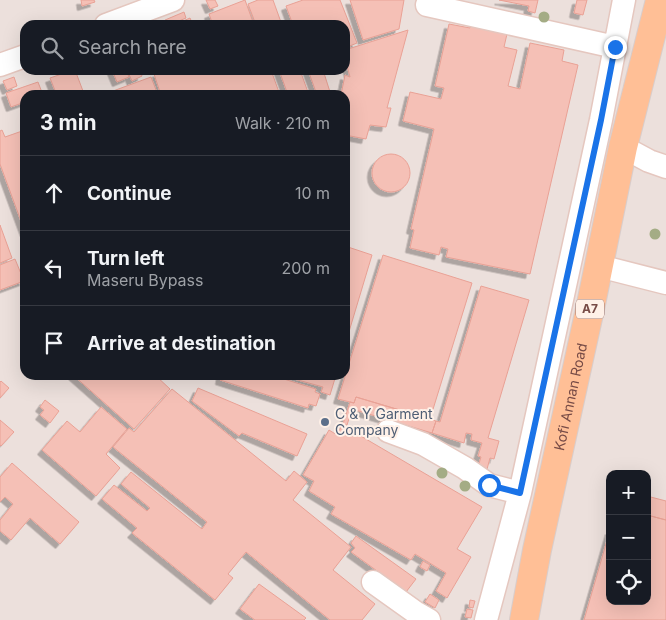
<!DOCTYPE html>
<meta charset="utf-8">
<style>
body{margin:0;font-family:Inter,sans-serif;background:#20242c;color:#f1f3f6}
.controls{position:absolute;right:15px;bottom:15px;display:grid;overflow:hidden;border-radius:10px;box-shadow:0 5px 20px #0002}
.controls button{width:45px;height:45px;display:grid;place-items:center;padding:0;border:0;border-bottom:1px solid #363941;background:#171b24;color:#f1f3f6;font:25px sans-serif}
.stop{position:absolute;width:15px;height:15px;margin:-11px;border:4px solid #1a73e8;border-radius:50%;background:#fff}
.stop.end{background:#1a73e8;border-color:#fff;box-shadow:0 1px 5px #0008}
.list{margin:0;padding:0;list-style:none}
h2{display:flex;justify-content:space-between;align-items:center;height:65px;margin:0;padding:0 20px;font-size:21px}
h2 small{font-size:16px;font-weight:400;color:#9ea1a6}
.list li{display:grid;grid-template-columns:32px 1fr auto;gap:15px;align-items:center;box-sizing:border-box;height:75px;padding:0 20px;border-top:1px solid #363941}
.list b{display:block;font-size:19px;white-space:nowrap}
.list p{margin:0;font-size:16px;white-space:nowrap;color:#9ea1a6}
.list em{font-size:16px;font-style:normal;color:#9ea1a6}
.icon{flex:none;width:28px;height:28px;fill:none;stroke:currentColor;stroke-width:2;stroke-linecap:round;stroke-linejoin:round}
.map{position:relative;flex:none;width:666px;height:620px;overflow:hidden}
.search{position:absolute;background:#171b24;box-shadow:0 5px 20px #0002;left:20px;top:20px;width:330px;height:55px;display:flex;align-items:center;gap:12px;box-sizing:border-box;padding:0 18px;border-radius:15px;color:#9ea1a6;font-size:19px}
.panel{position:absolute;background:#171b24;box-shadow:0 5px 20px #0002;left:20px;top:90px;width:330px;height:290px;border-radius:15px}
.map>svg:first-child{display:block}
.industrial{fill:#ece0dc;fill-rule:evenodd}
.building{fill:#f5c0b6;stroke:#e9a195;filter:url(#shadow)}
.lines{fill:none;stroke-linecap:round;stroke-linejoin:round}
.minor-casing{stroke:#e5c7bf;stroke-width:25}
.major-casing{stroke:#d9cdcb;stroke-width:30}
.minor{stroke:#fff;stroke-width:22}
.major{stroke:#ffbf96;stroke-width:28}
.tree{fill:#a4ac85}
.route{stroke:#1a73e8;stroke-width:6}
.service-dot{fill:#5c6f8a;stroke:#fff1e8;stroke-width:2}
.labels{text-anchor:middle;stroke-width:4;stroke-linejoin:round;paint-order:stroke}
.shield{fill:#fff1e8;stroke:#a07d77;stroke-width:1}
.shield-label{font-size:12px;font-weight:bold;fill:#774b46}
.street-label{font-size:14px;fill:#774b46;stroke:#fff1e8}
.service-label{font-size:14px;fill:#4e5e75;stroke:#fff1e8;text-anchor:start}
</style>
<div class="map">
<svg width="666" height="620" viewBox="0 0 666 620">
<defs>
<filter id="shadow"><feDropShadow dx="-4.5" dy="4.5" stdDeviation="0" flood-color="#0004"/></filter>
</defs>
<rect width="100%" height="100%" fill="#feebe0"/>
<!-- industrial -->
<path class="industrial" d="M0,0H666V620H0ZM25,25H345V70H25ZM25,95H345V375H25ZM610,474H647V601H610Z"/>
<!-- building -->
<path class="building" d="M81,0H94L95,2L82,6Z
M206,0H215L218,6L210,9Z
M245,0L253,22L245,25H213L209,14Z
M258,0H273L282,25H256L248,4Z
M303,0H340L357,43L345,48V25H293L286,6Z
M350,0H404L399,29L363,40Z
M499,0H538L535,13L528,11L529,6Z
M577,0H587L583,15L574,13Z
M184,12L186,18L170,25H166L165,20Z
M190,18L193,25H174Z
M449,24L470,28V26L507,34L504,47L517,50L508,86L520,89L530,43L564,50L562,61L578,65L530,274L446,257L448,249L441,247L439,255L410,248L414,230L411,229L434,129L403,121L410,92L441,99L444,88L435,86Z
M408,30L387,108H391L386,127L370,125L366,139L345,135V95H341L345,75L350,77L345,58V50Z
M73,70H75L83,91L71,95H50L56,93L50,78Z
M112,70H126L129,77L117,82Z
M127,70H140L142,76L132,81Z
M167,70H271L280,95H161L154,74Z
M279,70H300L309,95H288Z
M308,70H323L331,95H317Z
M14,77L17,86L7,90L3,81Z
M151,77L158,95H114L113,91Z
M38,82L43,95H25V102L11,107L6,93Z
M2,130L5,137L25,130V232L0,164V131Z
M372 173a19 19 0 1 1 38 0a19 19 0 1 1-38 0Z
M0,225L12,258L0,263Z
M345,246L372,255L345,345Z
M383,255L472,283L430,419L356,397L354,403L338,399Z
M15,259L24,281L0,290V265Z
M481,286L529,300L488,438L499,441L494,459L490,458L486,473L477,470L481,457L478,456L482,443L471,440L472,434L466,433L464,443L432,433L436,421L440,422Z
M73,375H155L170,389L134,429Z
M221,375H271L316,389L315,392L320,394L316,406L309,404L308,408L220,380Z
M288,375H336L330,395L321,392L323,387L287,377Z
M1,381L9,388L0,398V382Z
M198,388L307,434L297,456L242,433L239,436L192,401Z
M172,389L286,481L294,471L307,482L293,500L351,547L333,570L375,604L362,620H330L246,552L228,574L233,578L215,600L132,533L137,528L102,499L114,485L147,511L150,508L121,484L131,472L202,529L207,522L113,447L129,428L134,432Z
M356,397L436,421L432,433L352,409L347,425L343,424L350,402L354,403Z
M45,400L59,411L50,423L40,415L44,410L40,407Z
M101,407L127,429L106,454L120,468L96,496L42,450L67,421L80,432Z
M0,420L14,432L1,446L0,445Z
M342,425L482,507L457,549L471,557L447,598L436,591L446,573L415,554L411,560L331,514L335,507L309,491L314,481L303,475L329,430L337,435Z
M12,463L79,522L60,544L30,518L11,540L0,531V520L13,504L5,497L0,502V477Z
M647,496L666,501V520L647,515Z
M647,515L666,520V620H584L610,530V601H647Z
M356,536L416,579L406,592L351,552L355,548L351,543Z
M423,561L430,565L427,571L420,567Z
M259,584L306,618L304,620H255L240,609Z
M430,594L439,600L435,608L425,602Z
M470,600L475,601L473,608L469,607Z
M467,609L473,610L471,618L465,617Z"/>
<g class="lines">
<!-- minor casing -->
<g class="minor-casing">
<path id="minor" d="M427,5L615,47
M106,25L173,0
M0,65L25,56
M623,147L649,161L666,167
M599,266L666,283
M388,431L423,444L465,468L489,485L520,493
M373,582L415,612L429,620
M486,620L520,493L601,120L624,0"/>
</g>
<!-- major casing -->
<g class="major-casing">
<g id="major">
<path id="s1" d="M524,620L537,550L590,309L623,147L660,0"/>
</g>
</g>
<!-- minor -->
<use href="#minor" class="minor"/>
<!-- major -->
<use href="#major" class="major"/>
</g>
<!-- trees -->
<g class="tree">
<circle cx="544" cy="17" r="5.5"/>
<circle cx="655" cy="234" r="5.5"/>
<circle cx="442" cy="473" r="5.5"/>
<circle cx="465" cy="486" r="5.5"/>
</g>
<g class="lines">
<!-- route -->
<path class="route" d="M489,485L520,493L601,120L615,47"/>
</g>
<!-- markers -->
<circle class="service-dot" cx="325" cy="422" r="5"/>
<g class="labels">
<!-- shield labels -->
<rect class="shield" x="576" y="299.5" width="28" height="19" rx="4"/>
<g class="shield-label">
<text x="590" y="313">A7</text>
</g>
<!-- street labels -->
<g class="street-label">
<text dy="5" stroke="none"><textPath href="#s1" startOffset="228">Kofi Annan Road</textPath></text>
</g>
<!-- service labels -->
<g class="service-label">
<text x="335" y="419">C &amp; Y Garment<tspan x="335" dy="16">Company</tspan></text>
</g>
</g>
</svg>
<div class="controls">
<button>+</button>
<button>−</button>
<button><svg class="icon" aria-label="locate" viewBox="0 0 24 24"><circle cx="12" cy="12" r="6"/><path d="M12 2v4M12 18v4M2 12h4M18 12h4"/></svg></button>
</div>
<div class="stop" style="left:489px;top:485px"></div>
<div class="stop end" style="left:615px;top:47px"></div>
<div class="search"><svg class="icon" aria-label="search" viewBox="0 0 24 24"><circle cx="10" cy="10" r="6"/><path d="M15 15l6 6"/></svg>Search here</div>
<section class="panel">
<h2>3 min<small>Walk · 210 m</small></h2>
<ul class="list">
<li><svg class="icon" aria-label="ahead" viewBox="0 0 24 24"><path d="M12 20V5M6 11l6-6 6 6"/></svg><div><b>Continue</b></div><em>10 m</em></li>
<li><svg class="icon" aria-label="left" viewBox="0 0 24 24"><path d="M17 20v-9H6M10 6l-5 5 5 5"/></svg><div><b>Turn left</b><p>Maseru Bypass</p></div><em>200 m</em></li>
<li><svg class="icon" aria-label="arrive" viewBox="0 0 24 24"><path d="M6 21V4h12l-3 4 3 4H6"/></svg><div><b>Arrive at destination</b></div></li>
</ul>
</section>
</div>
